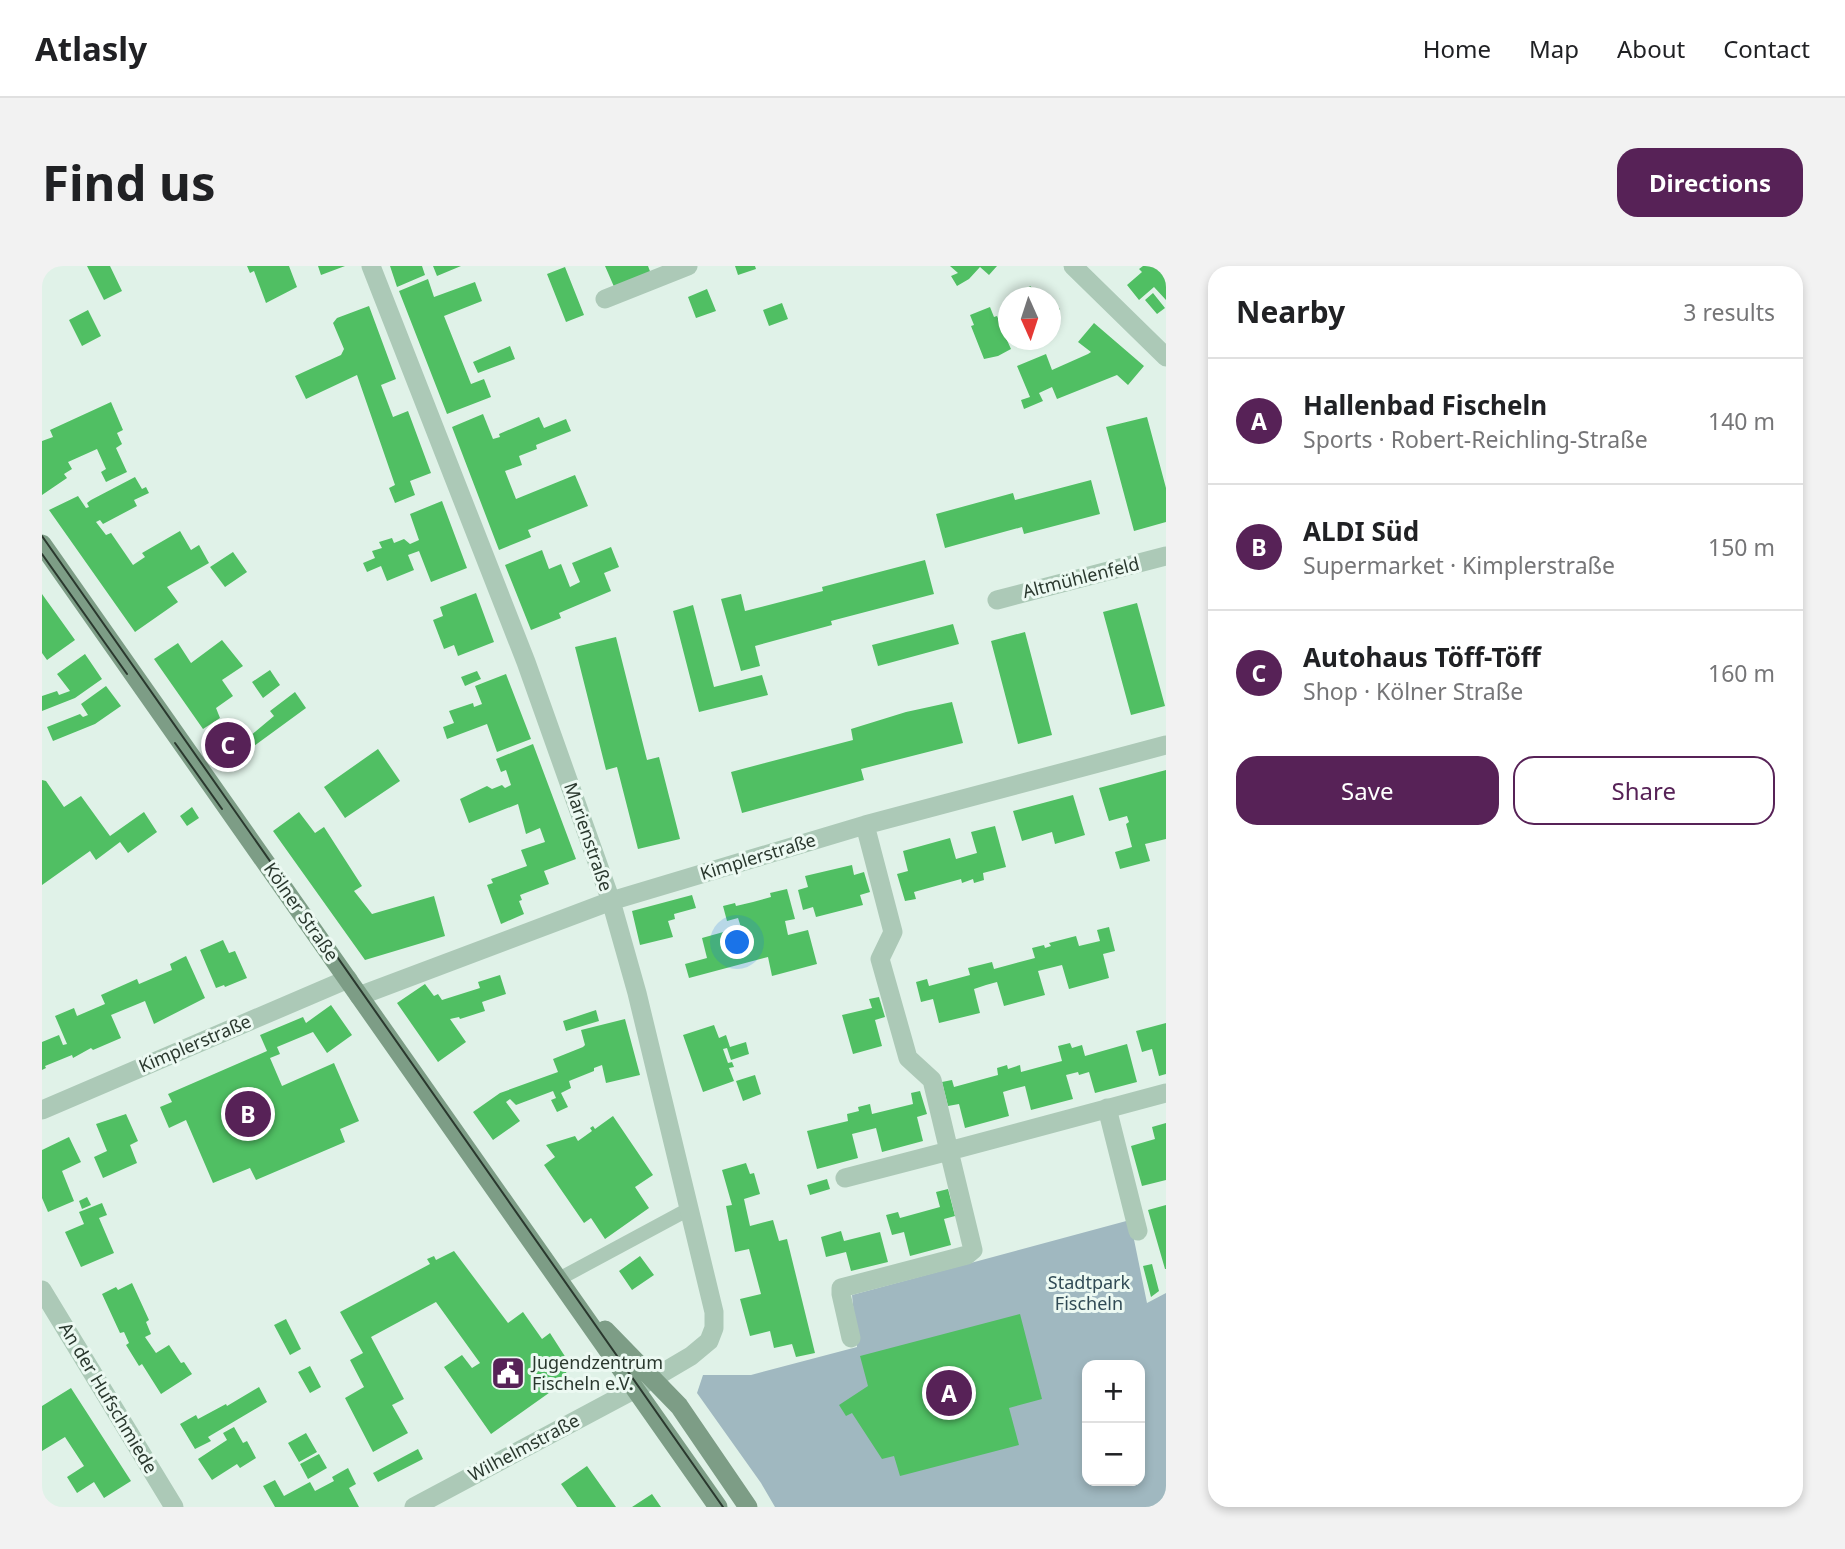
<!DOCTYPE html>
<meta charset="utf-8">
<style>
body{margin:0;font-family:"Noto Sans",sans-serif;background:#f2f2f2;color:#202124}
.controls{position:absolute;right:21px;bottom:21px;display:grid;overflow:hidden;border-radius:14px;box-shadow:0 4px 10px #0003}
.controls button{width:63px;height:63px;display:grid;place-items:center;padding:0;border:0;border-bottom:2px solid #e0e0e0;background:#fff;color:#202124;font:35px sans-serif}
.compass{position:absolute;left:956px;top:21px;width:63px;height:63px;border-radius:50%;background:#fff;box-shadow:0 4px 10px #0003;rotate:177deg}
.you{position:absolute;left:696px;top:677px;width:24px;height:24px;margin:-18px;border:5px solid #fff;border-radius:50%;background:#1a73e8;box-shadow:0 0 0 10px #1a73e833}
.badge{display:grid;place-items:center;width:46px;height:46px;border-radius:50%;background:#572257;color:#fff;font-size:23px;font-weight:700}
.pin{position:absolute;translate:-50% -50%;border:4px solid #fff;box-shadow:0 2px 7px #0006}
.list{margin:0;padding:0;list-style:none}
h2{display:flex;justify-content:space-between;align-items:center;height:91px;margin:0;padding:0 28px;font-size:30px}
h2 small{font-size:23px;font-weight:400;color:#757577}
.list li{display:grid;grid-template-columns:46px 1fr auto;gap:21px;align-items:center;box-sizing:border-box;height:126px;padding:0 28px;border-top:2px solid #e0e0e0}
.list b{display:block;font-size:26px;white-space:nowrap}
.list p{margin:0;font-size:23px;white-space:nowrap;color:#757577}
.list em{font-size:23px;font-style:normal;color:#757577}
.actions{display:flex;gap:14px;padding:21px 28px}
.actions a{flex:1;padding:16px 0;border:2px solid #572257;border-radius:21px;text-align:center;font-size:24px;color:#572257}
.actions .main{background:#572257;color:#fff}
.map{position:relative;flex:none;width:1124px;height:1241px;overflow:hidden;border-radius:21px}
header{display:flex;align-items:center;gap:42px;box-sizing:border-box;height:98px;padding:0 35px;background:#fff;border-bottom:2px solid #e0e0e0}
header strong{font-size:33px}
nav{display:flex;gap:38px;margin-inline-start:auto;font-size:24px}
.intro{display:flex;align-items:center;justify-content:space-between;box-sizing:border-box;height:168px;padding:0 42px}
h1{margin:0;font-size:49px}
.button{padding:18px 32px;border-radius:21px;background:#572257;color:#fff;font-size:24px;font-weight:700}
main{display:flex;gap:42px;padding:0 42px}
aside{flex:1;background:#fff;border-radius:21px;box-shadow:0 4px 10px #0003}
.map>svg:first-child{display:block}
.green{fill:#a0b8c0;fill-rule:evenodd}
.building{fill:#50bf63}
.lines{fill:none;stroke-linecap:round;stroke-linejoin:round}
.service{stroke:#acc9b7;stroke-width:14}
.minor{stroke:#acc9b7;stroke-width:19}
.secondary{stroke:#7d9d86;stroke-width:19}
.tram{stroke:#2a382e;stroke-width:2}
.labels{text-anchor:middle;stroke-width:6;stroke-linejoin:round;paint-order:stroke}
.street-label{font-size:18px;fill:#2a382e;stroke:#ecf9f2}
.park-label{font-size:18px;fill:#304a55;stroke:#ecf9f2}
.poi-label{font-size:18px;fill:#2a382e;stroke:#ecf9f2;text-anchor:start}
</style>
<header>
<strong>Atlasly</strong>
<nav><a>Home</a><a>Map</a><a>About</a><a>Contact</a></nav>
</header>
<div class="intro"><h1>Find us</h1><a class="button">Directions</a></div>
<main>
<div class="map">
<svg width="1124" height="1241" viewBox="0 0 1124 1241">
<rect width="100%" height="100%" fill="#e0f2e8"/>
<!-- green -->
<path class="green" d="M1088,954L1105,1037L1124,1027V1241H733L719,1217L655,1127L661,1109H709L815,1081L810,1029ZM1045,1099H1098V1215H1045Z"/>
<!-- building -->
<path class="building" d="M45,0H68L80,25L62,34Z
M205,0H247L255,21L224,37L212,5L208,7Z
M276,0H303L279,9Z
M348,0H380L383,9L355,21Z
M391,0H419L395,10Z
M563,0H606L609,8L573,23Z
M693,0H713L714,3L696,9Z
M908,0H955L947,9L938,1L927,13L915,20L909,10L916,7Z
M1101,0H1124V34L1112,21L1097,34L1085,19L1100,6L1097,3Z
M523,1L542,49L524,56L505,8Z
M386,13L392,31L433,16L440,35L402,50L429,118L442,113L449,131L405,148L357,25Z
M988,20L1003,32H979Z
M665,23L674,45L654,52L646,31Z
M1111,27L1123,42L1115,48L1103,34Z
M1009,36L1018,43L1009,55Z
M740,37L746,53L727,60L721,44Z
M327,40L354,113L339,119L351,151L366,145L389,207L368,215L373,229L353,237L347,222L353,219L315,109L264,133L253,110L299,89L302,83L291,57L295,52Z
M948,41L952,51L955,50L957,55L966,51V70L964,72L969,83L956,90L942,93L929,60L932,59L928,49Z
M46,44L59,70L40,80L27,54Z
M1052,57L1102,100L1086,119L1075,109L1015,133L1010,121L997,127L1001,135L982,143L979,134L988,131L975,100L1004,88L1010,104L1046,88L1049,86L1036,76Z
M468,80L473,93L436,107L431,96Z
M69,136L81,164L75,167L80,178L74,182L85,206L64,216L59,206L64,203L55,183L26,196L30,203L22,208L25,212L0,229V175L11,171L8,164Z
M441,148L451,173L458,171L457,168L497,151L502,162L524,153L529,165L494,179L495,183L477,190L480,199L463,205L474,233L533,209L546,240L486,264L489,271L457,284L410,161Z
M1105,151L1124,222V256L1092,265L1064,161Z
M93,211L100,223L104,221L107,227L92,234L95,240L61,258L58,254L54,256L64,269L69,267L91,299L103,291L100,287L138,265L149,284L157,279L167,297L125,321L136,336L93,366L7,244L36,230L44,242L47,241L45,237L49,234Z
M1049,214L1058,248L982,268L980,261L903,282L894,248L971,227L973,234Z
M400,235L425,302L389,316L377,285L366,289L372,304L345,315L339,300L325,306L321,297L333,292L330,285L340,282L337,276L350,272L352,277L362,273L368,278L377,274L368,248Z
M569,281L577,301L562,307L569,325L517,347L519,352L489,364L463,299L500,284L507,303L519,298L528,321L538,316L530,297Z
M191,286L205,306L183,321L168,301Z
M883,294L892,328L789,355L790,359L713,380L718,400L699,405L679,333L699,328L703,345L781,325L780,321Z
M434,327L452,376L416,390L412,379L402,383L391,354L401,350L398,341Z
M0,328L33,374L5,394L0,387Z
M1095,337L1123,440L1089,449L1061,346Z
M651,339L672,421L720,409L726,429L657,446L631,345Z
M911,358L917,378L836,400L830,379Z
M983,366L1010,469L976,478L949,375Z
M574,371L605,494L617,491L638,573L596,583L575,501L564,504L533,381Z
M180,374L201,400L180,414L191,430L174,442L178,452L161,463L112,393L136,377L149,397Z
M43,388L60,413L33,432L0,445V430L15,425L17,429L28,425L15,408Z
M228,404L238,419L221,432L210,416Z
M435,405L439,413L423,420L419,411Z
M464,408L489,473L455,486L445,458L405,473L401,461L412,457L407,445L431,437L432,441L440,438L433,420Z
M64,420L79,440L53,458L11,475L5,461L38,448L41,451L46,449L39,438Z
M253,426L264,442L186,499L171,477L199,456L208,470L232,450L228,445Z
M910,436L921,477L819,503L822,514L700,547L689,506L811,474L809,463L864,446Z
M491,478L534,593L502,605L507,618L478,629L480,634L477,635L482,648L459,658L445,619L451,617L449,613L485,600L479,584L503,576L498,562L484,568L476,538L427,557L418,533L445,520L450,523L460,519L463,522L469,519L464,504L459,506L454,493Z
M336,483L358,515L303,552L282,521Z
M1124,504V573L1103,578L1108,595L1078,603L1073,586L1090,581L1084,558L1087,556L1085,550L1067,555L1057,522Z
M0,514L4,515L22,541L39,530L68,570L102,546L115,566L86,587L78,576L54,594L48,585L0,619Z
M1031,529L1043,569L1013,578L1010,566L980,575L971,545Z
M150,541L157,552L145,560L138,550Z
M257,546L273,567L282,561L320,620L312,625L330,648L392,630L403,670L323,694L231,565Z
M953,560L964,601L941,607L942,614L932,617L931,613L920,617L919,613L872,626L874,633L863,635L855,608L866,605L861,585L908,572L914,593L935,587L929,566Z
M810,599L812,609L822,606L828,626L818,629L821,639L774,651L771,641L761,644L756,624L766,621L763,610Z
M745,623L753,653L743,655L746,669L766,664L775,698L730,710L726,691L647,712L643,698L665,692L660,672L685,665L690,684L705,680L696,652L685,655L681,640L693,637L694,640L711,636L729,631L728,627Z
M650,629L654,642L632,648L633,653L626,655L631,671L598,679L590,645Z
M1067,661L1073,685L1061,688L1067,712L1027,723L1020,699L996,705L1003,729L962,740L955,716L944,719L932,723L938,747L897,757L891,733L879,736L874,716L885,713L887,720L928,709L926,702L950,696L952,703L993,692L990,682L1002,679L1003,682L1009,680L1007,677L1034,670L1037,680L1058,675L1055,664Z
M181,674L187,687L193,685L205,712L183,721L182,719L174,722L158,684Z
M144,690L163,732L112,758L103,735L69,749L79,772L51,784L49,782L31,792L30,789L3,800L4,802L0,804V776L17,769L21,779L25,778L13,750L32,742L35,750L63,738L59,729L95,713L97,718L130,704L128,698Z
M458,709L464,728L440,736L443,745L418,753L417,751L408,753L424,776L396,796L355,737L383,718L392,730L396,728L400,734L438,722L436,716Z
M837,731L843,751L833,754L840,780L811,788L800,749L830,742L827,733Z
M289,739L310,769L285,787L271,766L235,781L238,788L228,792L240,820L292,797L317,855L298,863L303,876L214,914L208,902L171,917L144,854L127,862L118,841L130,836L126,828L225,785L218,769L261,751L264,757Z
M554,744L557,755L524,765L521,755Z
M583,753L598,809L564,817L560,799L552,802V805L527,815L529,822L519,827L526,841L515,846L509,834L514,832L511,825L474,839L468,833L464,836L478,855L451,874L431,846L458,827L516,806L511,793L541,781L543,779L539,764Z
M1124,757V808L1117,810L1110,783L1100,786L1094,765Z
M672,759L677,772L684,769L688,781L704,776L707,788L689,794L685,782L681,783L686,797L690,796L692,801L687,802L692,815L661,826L641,769Z
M1028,777L1030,782L1040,779L1043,790L1085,778L1095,816L1053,827L1047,806L1037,809L1036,806L1024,809L1031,833L989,844L983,820L971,823L961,826L967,850L923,862L917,838L906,840L900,816L910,814L912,821L956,809L955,802L965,799L966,803L978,799L979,806L1020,795L1016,780Z
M713,809L719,828L701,835L694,815Z
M878,825L885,848L875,851L881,875L840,886L834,862L810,868L816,892L775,903L765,865L806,855L805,848L817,845L816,841L828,838L830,848L871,838L869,827Z
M84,848L96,875L88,879L95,897L61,912L52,891L65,885L54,858Z
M571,850L611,909L593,921L607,942L563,973L549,952L542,957L502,899L513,891L504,879L533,870L536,875L550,865L548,862L551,860L553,863Z
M1124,857V914L1100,920L1089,880L1113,873L1110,861Z
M27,871L39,896L20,905L32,935L6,946L0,932V884Z
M704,897L708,908L712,907L718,928L702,933L708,960L731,954L737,975L745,973L773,1087L754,1091L750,1078L732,1082L728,1065L708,1070L698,1033L719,1028L707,983L693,986L684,940L690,939L680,904Z
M785,913L788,923L768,929L765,919Z
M906,923L913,950L902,953L909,979L868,990L862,966L850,969L844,949L856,946L858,952L898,941L894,926Z
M45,931L49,939L40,943L37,935Z
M60,937L65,949L57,952L72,987L39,1001L23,966L42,958L37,946Z
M1124,939V1003H1123L1106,944Z
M799,965L802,975L838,966L846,996L809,1005L804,986L784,991L779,971Z
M412,985L466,1057L481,1046L500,1073L508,1067L524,1092L517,1096L528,1112L449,1168L402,1101L420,1089L430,1102L438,1097L394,1036L329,1071L362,1133L350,1139L366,1167L331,1186L303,1132L322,1121L308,1094L321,1087L298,1046L388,998L385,993L392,990L394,994Z
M598,990L612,1009L590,1024L577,1005Z
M1110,998L1117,1025L1109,1031L1101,1000Z
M90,1017L107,1054L104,1056L109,1068L103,1071L114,1087L127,1079L139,1097L142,1096L150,1108L119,1128L100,1098L97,1100L84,1079L87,1077L82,1066L78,1067L60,1028L74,1021L76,1024Z
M978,1048L1000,1133L967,1142L977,1179L858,1210L852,1190L840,1193L810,1147L804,1150L797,1139L826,1120L818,1090Z
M244,1053L259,1083L248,1089L232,1059Z
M268,1100L279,1121L268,1127L256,1106Z
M217,1121L225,1136L166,1171L169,1175L153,1183L138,1158L154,1149L156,1153L184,1138L185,1140Z
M29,1122L89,1215L62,1232L52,1216L35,1227L25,1211L42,1200L23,1171L0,1185V1140Z
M192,1161L201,1177L205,1175L214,1192L198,1202L195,1198L170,1214L156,1193L185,1174L181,1167Z
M264,1167L275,1186L257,1196L246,1177Z
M376,1183L381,1193L336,1216L331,1207Z
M277,1188L285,1202L266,1213L258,1198Z
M545,1200L574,1241H535L519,1218Z
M306,1202L314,1218L307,1222L317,1241H233L221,1220L233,1214L242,1230L268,1216L273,1225L292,1215L290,1211Z
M610,1228L619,1241H590Z"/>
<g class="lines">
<!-- service -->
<path class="service" d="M515,1014L647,943"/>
<!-- minor -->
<path class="minor" d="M329,0L484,396L569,635L595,727L672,1046V1062L667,1075L649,1090L593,1123L372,1241
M1031,0L1124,91
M563,33L646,0
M955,334L1124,290
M823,559L851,666L838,693L866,792L890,814L907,885L1124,827
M317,730L569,635L823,559L1124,479
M1065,842L1096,965
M0,844L306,713
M803,912L907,885L931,984L925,989L799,1022V1028L809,1072
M0,1024L132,1241"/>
<!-- secondary -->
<path class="secondary" d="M0,278L676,1241
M563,1064L637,1140L706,1241"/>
<!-- tram -->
<path class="tram" d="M0,270L681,1241
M0,288L85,408
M133,477L180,543"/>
</g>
<!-- icons -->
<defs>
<g id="civic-square" transform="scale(1.75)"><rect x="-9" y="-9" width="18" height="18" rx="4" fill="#572257" stroke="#ecf9f2"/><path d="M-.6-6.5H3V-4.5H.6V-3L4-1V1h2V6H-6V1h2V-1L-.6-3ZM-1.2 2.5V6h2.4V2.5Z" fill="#fff"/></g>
</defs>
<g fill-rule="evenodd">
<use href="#civic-square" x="466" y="1107"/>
</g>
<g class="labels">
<!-- street labels -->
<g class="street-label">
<text transform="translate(1039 312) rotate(-14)" y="6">Altmühlenfeld</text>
<text transform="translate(546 571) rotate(71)" y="6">Marienstraße</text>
<text transform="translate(716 591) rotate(-17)" y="6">Kimplerstraße</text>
<text transform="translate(259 646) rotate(55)" y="6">Kölner Straße</text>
<text transform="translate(153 778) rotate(-23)" y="6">Kimplerstraße</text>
<text transform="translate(66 1132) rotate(59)" y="6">An der Hufschmiede</text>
<text transform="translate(482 1182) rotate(-28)" y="6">Wilhelmstraße</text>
</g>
<!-- park labels -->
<g class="park-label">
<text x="1047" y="1023">Stadtpark<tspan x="1047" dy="21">Fischeln</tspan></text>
</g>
<!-- poi labels -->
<g class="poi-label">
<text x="490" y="1103">Jugendzentrum<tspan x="490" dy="21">Fischeln e.V.</tspan></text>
</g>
</g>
</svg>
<div class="controls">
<button>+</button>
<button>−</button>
</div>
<svg class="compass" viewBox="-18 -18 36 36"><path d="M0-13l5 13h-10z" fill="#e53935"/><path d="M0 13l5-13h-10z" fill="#757577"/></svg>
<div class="you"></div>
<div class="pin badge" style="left:907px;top:1127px">A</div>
<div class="pin badge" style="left:206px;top:848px">B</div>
<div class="pin badge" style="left:186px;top:479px">C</div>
</div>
<aside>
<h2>Nearby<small>3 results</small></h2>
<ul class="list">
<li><span class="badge">A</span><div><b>Hallenbad Fischeln</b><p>Sports · Robert-Reichling-Straße</p></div><em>140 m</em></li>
<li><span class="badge">B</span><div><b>ALDI Süd</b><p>Supermarket · Kimplerstraße</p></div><em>150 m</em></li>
<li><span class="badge">C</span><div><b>Autohaus Töff-Töff</b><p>Shop · Kölner Straße</p></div><em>160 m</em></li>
</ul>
<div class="actions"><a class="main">Save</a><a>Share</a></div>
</aside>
</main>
